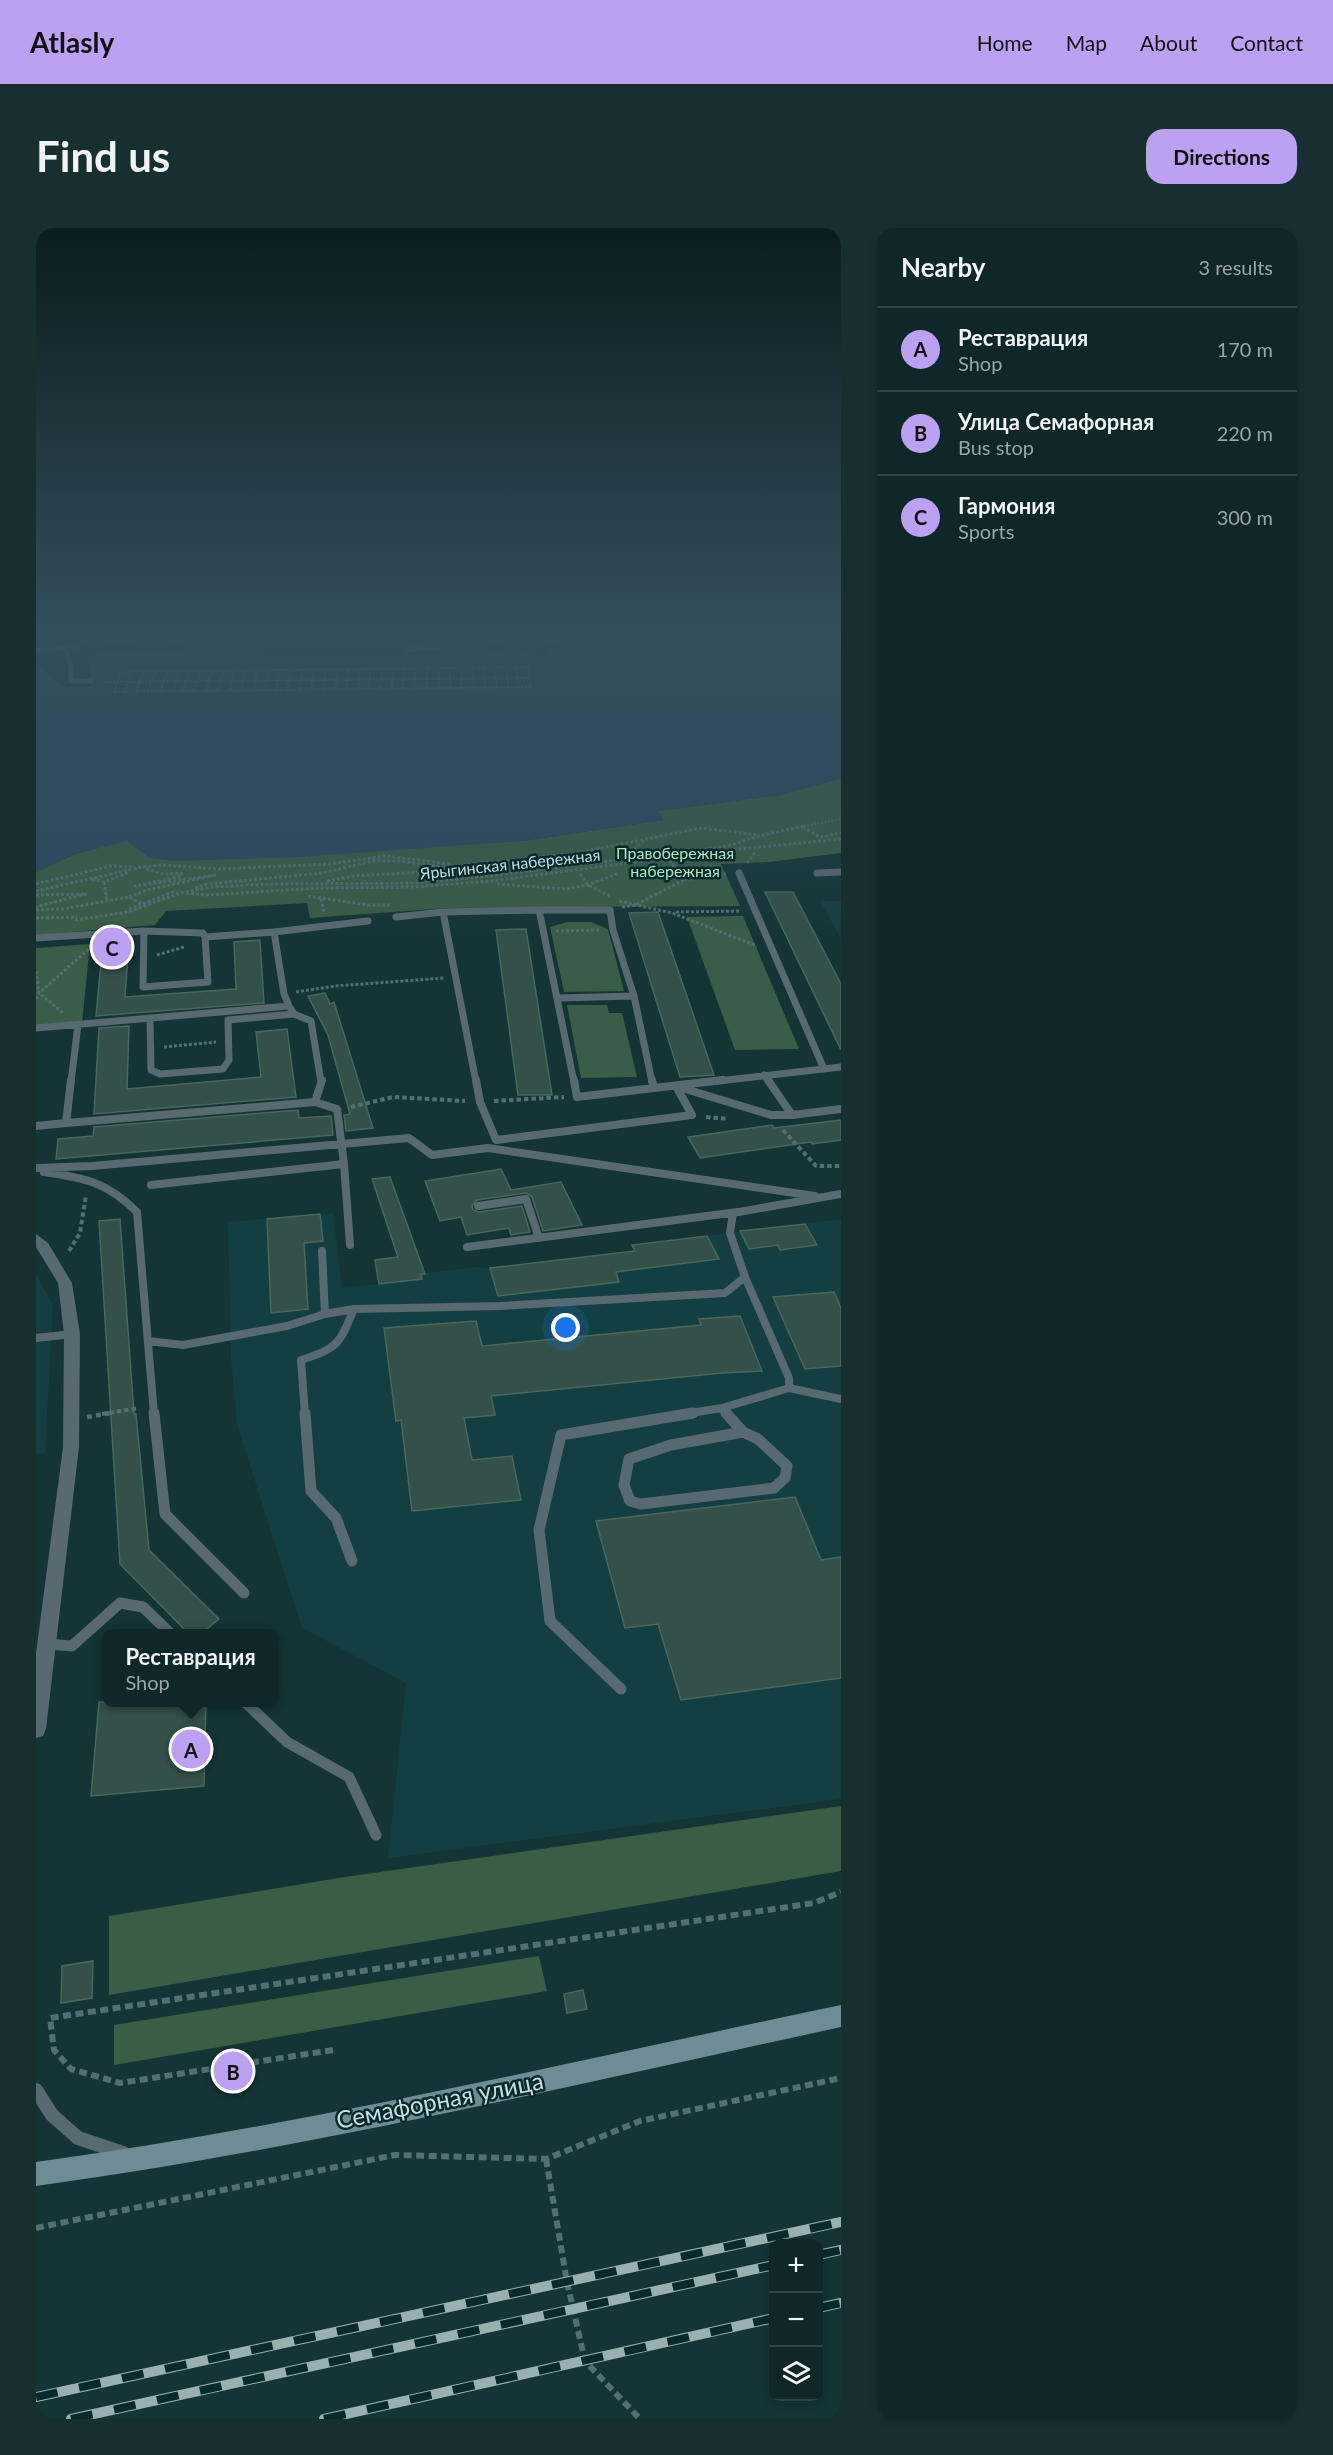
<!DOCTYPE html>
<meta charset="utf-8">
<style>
body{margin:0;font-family:Lato,sans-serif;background:#182f30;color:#f1f3f6}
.controls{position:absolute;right:18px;bottom:18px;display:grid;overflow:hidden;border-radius:12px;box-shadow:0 3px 9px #0003}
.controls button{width:54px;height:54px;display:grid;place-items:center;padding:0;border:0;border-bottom:2px solid #2f4445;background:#0f2728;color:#f1f3f6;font:30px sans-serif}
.you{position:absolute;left:530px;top:1100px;width:21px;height:21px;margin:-15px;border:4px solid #fff;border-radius:50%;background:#1a73e8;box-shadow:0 0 0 9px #1a73e833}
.badge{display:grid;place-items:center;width:39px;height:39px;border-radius:50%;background:#bca0f2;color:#111;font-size:20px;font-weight:700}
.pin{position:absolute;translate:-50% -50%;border:3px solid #fff;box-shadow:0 2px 6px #0006}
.popup{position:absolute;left:66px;top:1401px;width:177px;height:78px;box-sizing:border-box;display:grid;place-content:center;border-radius:12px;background:#0f2728;filter:drop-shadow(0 2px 4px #0005);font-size:20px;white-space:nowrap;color:#9ba5a8}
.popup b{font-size:22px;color:#f1f3f6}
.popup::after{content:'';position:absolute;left:50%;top:100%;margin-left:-12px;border:12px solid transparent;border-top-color:#0f2728}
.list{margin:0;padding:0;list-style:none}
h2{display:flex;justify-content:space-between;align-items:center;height:78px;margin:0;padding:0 24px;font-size:26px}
h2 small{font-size:20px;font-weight:400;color:#9ba5a8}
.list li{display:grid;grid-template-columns:39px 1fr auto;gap:18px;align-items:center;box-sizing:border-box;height:84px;padding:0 24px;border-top:2px solid #2f4445}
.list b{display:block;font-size:22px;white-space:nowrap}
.list p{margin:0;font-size:20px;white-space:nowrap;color:#9ba5a8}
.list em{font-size:20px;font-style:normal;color:#9ba5a8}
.icon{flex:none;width:33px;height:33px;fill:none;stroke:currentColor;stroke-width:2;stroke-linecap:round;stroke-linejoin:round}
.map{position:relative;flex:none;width:805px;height:2191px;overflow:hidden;border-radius:18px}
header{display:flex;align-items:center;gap:36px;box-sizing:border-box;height:84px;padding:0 30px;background:#bca0f2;color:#111}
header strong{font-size:28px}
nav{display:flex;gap:33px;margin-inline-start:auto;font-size:21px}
.intro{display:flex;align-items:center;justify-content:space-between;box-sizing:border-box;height:144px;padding:0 36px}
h1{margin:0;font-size:42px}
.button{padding:15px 27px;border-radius:18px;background:#bca0f2;color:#111;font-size:21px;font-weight:700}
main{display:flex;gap:36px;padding:0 36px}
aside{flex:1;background:#0f2728;border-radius:18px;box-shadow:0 3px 9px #0003}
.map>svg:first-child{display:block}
.built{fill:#143f42}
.green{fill:#3b5c46}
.forest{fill:#3b5d46}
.water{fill:#2d4760}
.building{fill:#335049;stroke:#49675f;stroke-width:1.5}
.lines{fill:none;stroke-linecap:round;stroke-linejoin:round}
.path-far4{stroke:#546f70;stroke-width:2;stroke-dasharray:2 1.5;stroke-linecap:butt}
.path-far3{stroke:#546f70;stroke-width:3;stroke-dasharray:3 2;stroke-linecap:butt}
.path-far2{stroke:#546f70;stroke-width:4;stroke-dasharray:4.5 3;stroke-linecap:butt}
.path-far1{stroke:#546f70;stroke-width:4.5;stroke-dasharray:5 4;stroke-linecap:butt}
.path{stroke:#546f70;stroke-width:6;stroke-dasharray:8 4.5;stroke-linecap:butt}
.lane-far4{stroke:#586971;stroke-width:5}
.lane-far3{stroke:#586971;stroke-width:7}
.lane-far2{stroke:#586971;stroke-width:8}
.lane-far1{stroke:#586971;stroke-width:11}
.lane{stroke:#586971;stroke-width:14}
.street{fill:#586971;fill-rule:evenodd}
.secondary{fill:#6e8b96;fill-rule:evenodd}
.rail-casing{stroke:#9aafb0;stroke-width:10}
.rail{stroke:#092a2c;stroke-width:8;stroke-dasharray:22;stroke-linecap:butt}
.labels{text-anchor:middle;stroke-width:5;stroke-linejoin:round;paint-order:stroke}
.far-park-label{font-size:16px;fill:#abe7bd;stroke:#092a2c}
.far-street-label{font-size:16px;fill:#cbdcdd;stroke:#092a2c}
.near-street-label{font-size:24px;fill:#cbdcdd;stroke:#092a2c}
</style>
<header>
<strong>Atlasly</strong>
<nav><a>Home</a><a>Map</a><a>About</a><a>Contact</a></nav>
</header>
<div class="intro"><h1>Find us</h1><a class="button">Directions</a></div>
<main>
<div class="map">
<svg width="805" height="2191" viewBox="0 0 805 2191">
<rect width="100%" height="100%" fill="#143436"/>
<!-- built -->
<path class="built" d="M784,673H805V711Z
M297,985L306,1060L385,1051V1046L441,1039L454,1040L598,1023L596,1017L805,991V1571L352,1630L370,1455L266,1400L201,1197L195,1131L192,994Z
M0,1046L17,1077L9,1225L0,1226Z"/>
<!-- green -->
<path class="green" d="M805,550V625L733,634L685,636L704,678L411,680L274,690L271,675L130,683L119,697L0,707V644L39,626L91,612L114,630L486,613L627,592L621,583L744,567Z
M707,688L763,821L699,822L651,689Z
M531,694H555L572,701L588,763L528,764L514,699Z
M54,716L46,795L0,798V720Z
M531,777H571L573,785H586L601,849L545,850Z"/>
<!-- forest -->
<path class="forest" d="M63,405H152L162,408L130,419L112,420L121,411L117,406L96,416L48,419L71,411Z
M446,405L482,407L452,420L368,424L373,415L443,411Z
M513,405H579L510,417L505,410L514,407Z
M805,1578V1643L73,1767V1688L309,1649Z
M503,1728L511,1763L78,1837V1797Z"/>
<!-- water -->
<path class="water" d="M763,405H805V550L744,567L622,583L628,592L486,613L264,629L138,633L114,630L91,613L39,626L0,644V434L26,459L54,458V439L50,431L64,423L272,428L381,427L478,422L491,424L512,432L514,421L526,418L641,416L651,422L729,412Z"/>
<!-- building -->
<path class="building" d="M729,664H757L805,756V822Z
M622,684L678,847L644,849L593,685Z
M490,701L516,867H482L460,702Z
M93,712L89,769L200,761L198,714L224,712L228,775L60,788L67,714Z
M289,765L294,776L298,774L337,900L310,903L308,887L314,886L292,807L272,768Z
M93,798L91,861L225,849L220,804L251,801L260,869L58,886L63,800Z
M262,882L263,890L295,888L297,907L20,931L22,911L57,908L58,899Z
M805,892V912L776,916L775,914L664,930L652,909L736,897L738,900Z
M465,941L475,962L525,954L546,997L507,1003L496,969L490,965L441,972L436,978L437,982L443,984L486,978L494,1004L475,1007L473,1000L431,1007L425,989L404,993L389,953Z
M354,949L389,1046H385L386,1051L343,1056L339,1032L362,1029L336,951Z
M284,986L287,1013L268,1015L272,1081L235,1085L231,991Z
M84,991L98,1186H100L113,1322L183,1391L165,1406H153L84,1336L63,993Z
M769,996L781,1017L744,1022L742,1017L713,1021L704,1003Z
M671,1008L683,1031L580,1044L583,1054L462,1068L454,1040L599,1023L596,1017Z
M798,1064L805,1080V1138L769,1141L737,1069Z
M704,1088L726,1143L686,1145L455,1168L459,1187L428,1190L436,1232L476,1228L485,1272L376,1283L365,1192L360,1193L348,1100L440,1093L446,1118L665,1097L663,1091Z
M759,1269L785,1332L805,1329V1450L645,1472L622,1396L589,1400L560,1293Z
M63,1474H170L168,1558L55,1568Z
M57,1733L56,1770L25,1775L26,1738Z
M547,1762L551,1781L531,1785L528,1766Z"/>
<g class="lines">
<!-- path-far4 -->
<path class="path-far4" d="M492,439L495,459L78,464L85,444Z
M391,440V460
M402,440L403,460
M414,440V460
M436,440L438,459
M447,440L449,459
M458,440L461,459
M470,440L472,459
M480,440L483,459
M67,454L493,450
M333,460L335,441
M344,460L346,441
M356,460L357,441
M366,460L369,440
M378,460L380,440
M425,460L426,440
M205,461L210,442
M218,461L221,442
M229,461L232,442
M241,461L243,442
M251,461L255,441
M263,461L267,441
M275,461L278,441
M287,461L290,441
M299,461L302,441
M311,461L312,441
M323,461L324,441
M158,462L165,443
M170,462L176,442
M182,462L188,442
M194,462L198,442
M100,463L108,443
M112,463L120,443
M124,463L132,443
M137,463L143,443
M147,463L153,443
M88,464L97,443
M761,600L805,591"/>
<!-- path-far3 -->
<path class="path-far3" d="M767,599L784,609L805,605
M587,631L608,612
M711,635L719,624
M110,641L127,646L145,645L146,648
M420,642L442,648
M544,646L552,657L574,668
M56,651L68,654L94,644
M648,652L690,646
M291,653L317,648L422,642
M68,654L71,674
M0,656L75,638L99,639
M461,656L530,661L552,657L583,645
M159,660L171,656L286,645L337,633H362L409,639L541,625L665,600L723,607
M0,663L106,639L126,637L182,641L293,636L350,628L415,636
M150,665L170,667L284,660L378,659L455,653L683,623L805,611
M0,667L50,666L0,679
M272,668L332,677H354
M93,669L111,662L180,647L99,658L146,648
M285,671L288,685
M583,673L636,685L721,718
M586,679L599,677L648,652L632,630
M93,681L137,664L142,665
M0,682L26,681L93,669L106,676
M640,684L704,683
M0,690L41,689
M39,692L92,684L144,665L176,659L236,656L378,655L445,649L687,619L727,607L769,598
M520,703L563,702
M121,727L148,719
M0,743L3,765L27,785
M260,764L299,758L408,750
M0,771L3,765L54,720
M128,819L180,814"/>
<!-- path-far2 -->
<path class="path-far2" d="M458,873L528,869
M315,879L357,869L429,873
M670,889L692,891
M747,902L780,938H805
M33,1023L44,1005L50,967
M66,1186L103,1180"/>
<!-- path-far1 -->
<path class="path-far1" d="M51,1189L75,1185"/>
<!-- path -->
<path class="path" d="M297,1822L84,1855L35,1841L18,1822L14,1790L778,1675L805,1664
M510,1931L531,2054L549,2133L604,2191
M0,2000L359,1927L510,1931L604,1893L805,1850"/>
<!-- lane-far4 -->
<path class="lane-far4" d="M30,422L35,438V453H54
M0,423L41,418L62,405"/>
<!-- lane-far3 -->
<path class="lane-far3" d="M703,645L788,841
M781,645L805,644
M407,684L440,854
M360,689L407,684L503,682
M108,703L167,705L169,709
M238,704L332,693
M0,710L108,703L107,759L172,754L169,709L238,704L248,766L253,778L0,800
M522,770L598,768
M253,778L258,786L275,793L285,854
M114,791L115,842L124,846L187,841L193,832L192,792L258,786
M728,847L733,854
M35,854L42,797
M538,854L503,682H574L577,702L598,768L616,854
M674,854L805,839"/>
<!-- lane-far2 -->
<path class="lane-far2" d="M35,852L30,895L279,874L286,852
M440,852L444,874L460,912L656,887L640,858
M538,852L541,869L618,860
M616,852L618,860
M732,852L756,887L805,881
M618,860L687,852
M646,860L735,887H756
M0,898L30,895
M308,936L314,1017
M0,940L56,938L373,910L396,927L452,920L779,968
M8,944C49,950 71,954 101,984L118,1186
M115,957L308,936L301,881L279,874
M442,978L490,971L503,1010
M431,1019L702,984
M289,1086L318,1081L465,1078L689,1065L709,1049
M0,1110L36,1106
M112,1113L147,1117L251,1098L289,1086L286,1023
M753,1160L805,1171
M686,1180L692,1186
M269,1186L265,1132C302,1120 303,1117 318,1081
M648,1186L686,1180L753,1160V1150L709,1049L694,1005L697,985L805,966"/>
<!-- lane-far1 -->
<path class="lane-far1" d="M118,1185L129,1286L208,1365
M269,1185L275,1263L300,1290L316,1333
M690,1185L707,1204
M707,1204L722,1211L751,1238L749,1250L738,1260L605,1276L594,1273L588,1257L593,1231L635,1217Z
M10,1416L36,1418L84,1375L107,1379L135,1406
M585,1461L514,1393L503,1302L525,1207L657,1185
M209,1474L251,1514L313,1549L340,1607"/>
<!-- lane -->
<path class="lane" d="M0,1862L16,1887L42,1910L87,1925"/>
<!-- street -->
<path class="street" d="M0,1006L12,1015L36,1055L44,1106L43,1219L10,1501L7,1508L0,1510V1425L27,1219L28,1106L22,1055L0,1019Z"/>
<!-- secondary -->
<path class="secondary" d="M805,1777V1799C538,1857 271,1921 0,1958V1934C271,1897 538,1833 805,1777Z"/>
<!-- rail casing -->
<g class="rail-casing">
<path id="rail" d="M782,2027L805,2022
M782,2080L805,2075
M0,2169L805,1994
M35,2191L738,2037
M288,2191L738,2090"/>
</g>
<!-- rail -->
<use href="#rail" class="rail"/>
</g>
<!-- sky -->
<linearGradient id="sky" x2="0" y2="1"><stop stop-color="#0b1d1e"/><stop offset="0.57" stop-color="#34505d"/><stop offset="1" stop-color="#34505d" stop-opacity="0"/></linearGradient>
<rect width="805" height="712" fill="url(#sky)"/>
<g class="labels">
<!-- far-park labels -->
<g class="far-park-label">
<text x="639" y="631">Правобережная<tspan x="639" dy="18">набережная</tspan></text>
</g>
<!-- far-street labels -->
<g class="far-street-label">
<text transform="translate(474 636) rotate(-6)" y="6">Ярыгинская набережная</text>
</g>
<!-- near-street labels -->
<g class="near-street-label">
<text transform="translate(404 1873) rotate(-11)" y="8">Семафорная улица</text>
</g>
</g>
</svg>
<div class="controls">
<button>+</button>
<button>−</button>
<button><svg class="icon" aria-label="layers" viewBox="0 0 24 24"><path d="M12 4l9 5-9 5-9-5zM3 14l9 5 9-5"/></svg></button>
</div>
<div class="you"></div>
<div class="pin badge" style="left:155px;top:1521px">A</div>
<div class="popup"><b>Реставрация</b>Shop</div>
<div class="pin badge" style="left:197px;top:1843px">B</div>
<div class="pin badge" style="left:76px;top:719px">C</div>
</div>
<aside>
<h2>Nearby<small>3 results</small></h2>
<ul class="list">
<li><span class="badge">A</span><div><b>Реставрация</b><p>Shop</p></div><em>170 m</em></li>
<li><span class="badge">B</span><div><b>Улица Семафорная</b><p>Bus stop</p></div><em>220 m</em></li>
<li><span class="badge">C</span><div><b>Гармония</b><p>Sports</p></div><em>300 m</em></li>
</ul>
</aside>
</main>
